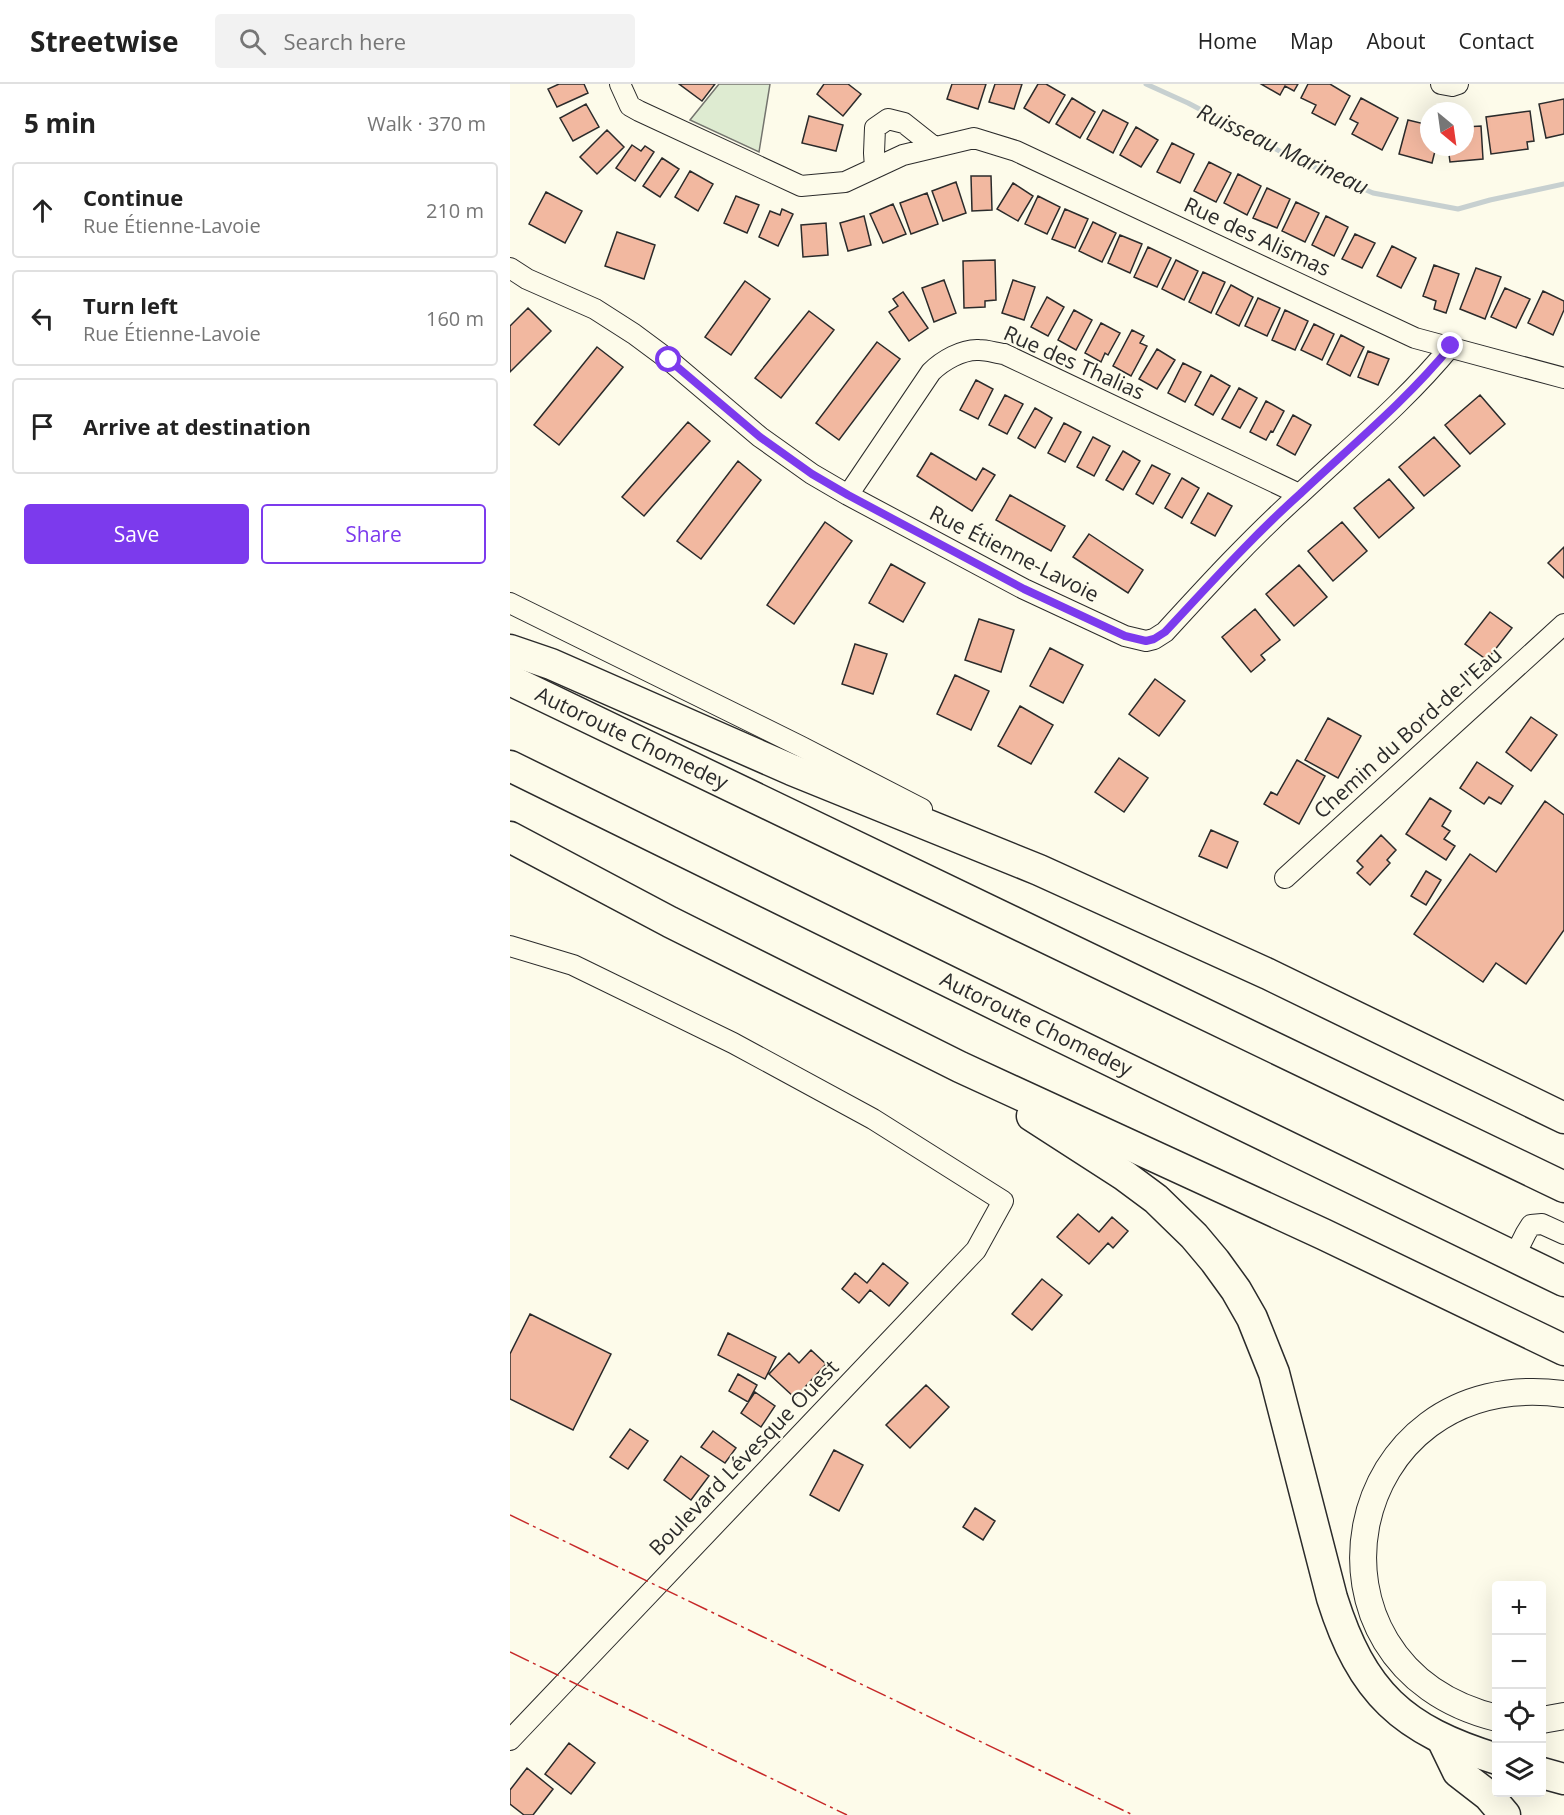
<!DOCTYPE html>
<meta charset="utf-8">
<style>
body{margin:0;font-family:"Open Sans",sans-serif;background:#f2f2f2;color:#222}
.controls{position:absolute;right:18px;bottom:18px;display:grid;overflow:hidden;border-radius:6px;box-shadow:0 6px 24px #0002}
.controls button{width:54px;height:54px;display:grid;place-items:center;padding:0;border:0;border-bottom:2px solid #e0e0e0;background:#fff;color:#222;font:30px sans-serif}
.compass{position:absolute;left:910px;top:18px;width:54px;height:54px;border-radius:50%;background:#fff;box-shadow:0 6px 24px #0002;rotate:151deg}
.stop{position:absolute;width:18px;height:18px;margin:-14px;border:4px solid #7c3aed;border-radius:50%;background:#fff}
.stop.end{background:#7c3aed;border-color:#fff;box-shadow:0 2px 6px #0008}
.list{margin:0;padding:0;list-style:none}
h2{display:flex;justify-content:space-between;align-items:center;height:78px;margin:0;padding:0 24px;font-size:26px}
h2 small{font-size:20px;font-weight:400;color:#767676}
.list li{display:grid;grid-template-columns:39px 1fr auto;gap:18px;align-items:center;box-sizing:border-box;height:96px;margin:0 12px 12px;padding:0 12px;border:2px solid #e0e0e0;border-radius:6px}
.list b{display:block;font-size:22px;white-space:nowrap}
.list p{margin:0;font-size:20px;white-space:nowrap;color:#767676}
.list em{font-size:20px;font-style:normal;color:#767676}
.actions{display:flex;gap:12px;padding:18px 24px}
.actions a{flex:1;padding:14px 0;border:2px solid #7c3aed;border-radius:6px;text-align:center;font-size:21px;color:#7c3aed}
.actions .main{background:#7c3aed;color:#fff}
.icon{flex:none;width:33px;height:33px;fill:none;stroke:currentColor;stroke-width:2;stroke-linecap:round;stroke-linejoin:round}
.map{position:relative;flex:none;width:1054px;height:1731px;overflow:hidden}
header{display:flex;align-items:center;gap:36px;box-sizing:border-box;height:84px;padding:0 30px;background:#fff;border-bottom:2px solid #e0e0e0}
header strong{font-size:28px}
nav{display:flex;gap:33px;margin-inline-start:auto;font-size:21px}
.search{width:420px;height:54px;background:#f2f2f2;display:flex;align-items:center;gap:15px;box-sizing:border-box;padding:0 21px;border-radius:6px;color:#767676;font-size:22px}
main{display:flex}
aside{flex:1;background:#fff}
.map>svg:first-child{display:block}
.green{fill:#deebd1;stroke:#74746e;stroke-width:1.5}
.lines{fill:none;stroke-linecap:round;stroke-linejoin:round}
.stream{stroke:#c7d0d0;stroke-width:5}
.building{fill:#f2b8a0;stroke:#2b2b2b;stroke-width:1.5}
.minor-casing{stroke:#2b2b2b;stroke-width:22}
.major-casing{stroke:#2b2b2b;stroke-width:28}
.highway-casing{stroke:#2b2b2b;stroke-width:33}
.minor{stroke:#fdfbea;stroke-width:20}
.major{stroke:#fdfbea;stroke-width:26}
.highway{stroke:#fdfbea;stroke-width:30}
.power{stroke:#c62828;stroke-width:1.5;stroke-dasharray:21 4.5 3 4.5;stroke-linecap:butt}
.route{stroke:#7c3aed;stroke-width:8}
.labels{text-anchor:middle;stroke-width:4.5;stroke-linejoin:round;paint-order:stroke}
.street-label{font-size:21px;fill:#2b2b2b;stroke:#fdfbea}
.water-label{font-size:22px;font-style:italic;fill:#2b2b2b;stroke:#fdfbea}
</style>
<header>
<strong>Streetwise</strong>
<div class="search"><svg class="icon" aria-label="search" viewBox="0 0 24 24"><circle cx="10" cy="10" r="6"/><path d="M15 15l6 6"/></svg>Search here</div>
<nav><a>Home</a><a>Map</a><a>About</a><a>Contact</a></nav>
</header>
<main>
<aside>
<h2>5 min<small>Walk · 370 m</small></h2>
<ul class="list">
<li><svg class="icon" aria-label="ahead" viewBox="0 0 24 24"><path d="M12 20V5M6 11l6-6 6 6"/></svg><div><b>Continue</b><p>Rue Étienne-Lavoie</p></div><em>210 m</em></li>
<li><svg class="icon" aria-label="left" viewBox="0 0 24 24"><path d="M17 20v-9H6M10 6l-5 5 5 5"/></svg><div><b>Turn left</b><p>Rue Étienne-Lavoie</p></div><em>160 m</em></li>
<li><svg class="icon" aria-label="arrive" viewBox="0 0 24 24"><path d="M6 21V4h12l-3 4 3 4H6"/></svg><div><b>Arrive at destination</b></div></li>
</ul>
<div class="actions"><a class="main">Save</a><a>Share</a></div>
</aside>
<div class="map">
<svg width="1054" height="1731" viewBox="0 0 1054 1731">
<rect width="100%" height="100%" fill="#fdfbea"/>
<!-- green -->
<path class="green" d="M209,0H260L249,68L180,36Z"/>
<g class="lines">
<!-- stream -->
<path class="stream" d="M636,0L678,19L779,72L863,109L948,125L980,116L1054,100"/>
</g>
<!-- building -->
<path class="building" d="M49,0H74L78,9L47,23L38,5Z
M169,0H205L192,17Z
M314,0H338L351,10L333,32L307,10Z
M442,0H476L468,25L437,15Z
M485,0H512L504,25L479,18Z
M528,0H536L555,11L539,39L514,24Z
M751,0H788L784,7L775,2L770,11Z
M798,0H820L840,12L825,41L802,29L806,21L791,14Z
M562,14L585,28L570,54L546,40Z
M851,14L888,34L872,66L842,50L848,39L840,35Z
M1054,15V50L1036,54L1029,20Z
M76,20L89,43L63,57L50,34Z
M593,26L618,39L603,69L577,55Z
M1020,27L1024,57L1017,58L1018,65L981,70L976,33Z
M299,32L333,41L326,67L292,59Z
M898,36L919,41V63H926L922,79L889,70Z
M971,42L973,75L940,78L938,63H955V43Z
M626,43L648,56L631,83L610,71Z
M97,46L114,63L87,90L70,73Z
M662,59L684,70L670,99L647,88Z
M122,61L131,67L135,62L144,68L125,97L106,84Z
M152,74L169,85L150,113L133,102Z
M699,78L721,89L706,118L684,107Z
M180,87L203,100L188,127L165,113Z
M728,90L751,102L737,131L714,119Z
M461,92H481L482,126L462,127Z
M446,98L456,129L433,137L422,107Z
M503,99L523,112L508,137L487,125Z
M757,104L780,115L767,144L743,134Z
M36,108L72,127L55,159L19,140Z
M417,109L428,140L401,150L390,119Z
M226,112L249,121L237,149L214,139Z
M528,112L550,123L537,150L515,140Z
M786,118L809,129L795,158L772,147Z
M383,120L396,150L373,159L360,130Z
M272,125L283,130L268,162L249,153L260,127L270,131Z
M555,125L578,135L565,164L542,155Z
M354,132L361,161L338,167L330,139Z
M816,132L838,143L824,172L802,161Z
M583,138L606,149L592,178L569,167Z
M316,139L318,171L293,173L291,141Z
M107,148L145,161L134,195L95,182Z
M845,150L865,159L852,184L832,175Z
M610,151L632,160L620,189L598,179Z
M882,162L906,174L891,204L867,192Z
M638,163L661,174L647,203L624,193Z
M485,176L486,216L475,217V223L454,224L453,177Z
M666,176L688,187L674,216L652,205Z
M924,181L949,190L936,229L924,225L926,217L913,212Z
M966,184L991,193L975,235L950,225Z
M693,188L715,198L701,229L679,218Z
M434,196L446,229L424,238L412,204Z
M503,196L525,203L514,236L492,229Z
M235,197L260,215L221,271L195,253Z
M721,201L743,213L729,242L706,230Z
M995,204L1020,215L1006,244L981,233Z
M1033,207L1054,217V226L1043,251L1018,239Z
M393,208L418,244L399,257L379,228L388,222L383,215Z
M537,213L554,223L538,252L521,243Z
M748,214L770,224L757,252L735,242Z
M18,224L41,247L0,288V242Z
M564,226L582,236L566,266L548,256Z
M775,226L798,237L785,266L762,256Z
M299,227L324,246L271,314L245,294Z
M591,239L610,249L598,271L595,269L591,278L575,269Z
M804,240L824,250L812,276L791,266Z
M622,246L634,252L630,259L637,262L621,292L603,282Z
M831,251L854,263L840,292L817,280Z
M367,258L390,275L329,356L306,339Z
M87,263L113,283L49,361L24,341Z
M647,265L665,276L647,305L629,295Z
M858,267L879,275L868,301L848,293Z
M673,279L691,288L675,318L658,309Z
M701,291L720,302L703,331L685,321Z
M466,296L483,305L468,335L450,326Z
M729,304L747,314L730,344L712,335Z
M495,311L513,320L497,350L479,341Z
M970,311L995,340L960,370L935,341Z
M756,317L774,327L763,348L761,347L756,356L740,348Z
M525,324L542,334L525,364L508,354Z
M783,331L801,341L785,371L767,361Z
M178,338L200,357L134,432L112,413Z
M554,339L571,348L555,378L538,369Z
M583,353L600,362L584,392L567,383Z
M924,353L950,382L914,412L889,383Z
M613,367L630,377L613,406L596,396Z
M421,369L466,396L473,384L485,391L462,427L407,392Z
M228,377L251,396L191,475L167,457Z
M642,381L660,390L643,420L626,410Z
M672,394L689,404L672,434L655,424Z
M879,395L904,424L869,454L844,424Z
M698,409L722,422L705,452L681,439Z
M500,411L555,442L541,467L486,436Z
M315,438L342,457L284,540L257,521Z
M832,438L857,467L823,497L798,467Z
M579,450L633,486L618,509L563,473Z
M1054,463V494L1038,479Z
M381,480L415,499L393,538L359,519Z
M789,481L817,513L784,542L756,510Z
M745,525L770,556L751,571L755,576L741,588L712,553Z
M980,528L1002,544L977,576L955,560Z
M469,535L504,546L491,588L455,576Z
M345,560L377,570L363,610L332,600Z
M540,564L573,581L553,619L520,602Z
M445,591L479,607L461,646L427,630Z
M645,595L675,617L649,652L619,630Z
M510,622L543,641L521,680L488,662Z
M1021,633L1047,651L1021,687L996,668Z
M818,634L851,652L828,694L795,676Z
M609,674L638,694L614,728L585,708Z
M787,676L815,692L789,740L754,720L761,708L767,711Z
M967,678L1003,702L991,720L979,713L974,720L950,704Z
M920,714L941,727L932,742L940,747L934,755L945,762L936,776L896,750Z
M1035,717L1054,731V846L1016,900L986,879L973,898L904,850L960,770L986,788Z
M701,746L728,758L717,784L689,772Z
M871,751L886,766L877,776L880,779L860,801L847,789L853,783L847,777Z
M916,787L931,796L916,821L901,812Z
M568,1130L589,1148L602,1133L618,1147L603,1164L598,1159L579,1180L547,1153Z
M373,1179L398,1199L379,1222L360,1206L349,1219L332,1205L345,1189L357,1199Z
M532,1195L552,1211L522,1246L502,1230Z
M20,1230L101,1270L63,1346L0,1315V1270Z
M218,1249L266,1273L255,1295L208,1271Z
M301,1266L316,1280L285,1314L259,1290L279,1269L289,1279Z
M228,1290L247,1301L238,1318L219,1307Z
M416,1301L439,1323L400,1364L376,1341Z
M245,1308L265,1322L251,1343L231,1329Z
M120,1345L138,1357L118,1385L100,1373Z
M203,1347L226,1364L215,1379L191,1363Z
M324,1366L353,1381L329,1427L300,1411Z
M171,1372L199,1392L181,1416L154,1396Z
M465,1424L485,1437L473,1456L453,1443Z
M59,1659L85,1679L61,1710L35,1690Z
M17,1684L43,1705L23,1731H14L0,1720V1706Z"/>
<g class="lines">
<!-- minor casing -->
<g class="minor-casing">
<path id="minor" d="M110,0L120,22L129,27L291,102L335,98L393,71L464,54L506,67L905,254L1054,294
M931,0L942,2L948,0
M365,84L364,69L365,44L378,35L394,39L423,62
M0,184L17,195L85,225L124,250L159,276L250,353L302,390L338,411L514,505L615,552L636,557L644,555L655,548C698,501 742,453 790,410C841,362 896,317 941,262
M338,411L421,288C432,277 452,265 469,266C477,266 486,269 494,270L789,410
M0,519L290,662L412,725
M775,794L1054,540
M0,862L63,881L223,959L363,1035L493,1117L466,1166L0,1656
M1004,1173L1016,1149L1021,1141L1032,1140L1054,1150"/>
</g>
<!-- major casing -->
<g class="major-casing">
<path id="major" d="M987,1634C774,1582 829,1280 1054,1310
M1032,1636L1054,1632"/>
</g>
<!-- highway casing -->
<g class="highway-casing">
<g id="highway">
<path d="M0,566L41,580L282,686L529,786L758,890L1054,1034"/>
<path id="s1" d="M0,596L1054,1103"/>
<path id="s2" d="M0,682L531,943L1054,1197"/>
<path d="M0,753L160,838L450,983L813,1150L1054,1266"/>
<path d="M522,1032L615,1092L646,1115L684,1152L705,1177L726,1206L742,1234L764,1289L822,1514C852,1609 892,1646 987,1675"/>
<path d="M933,1657L948,1688L979,1712L995,1731"/>
<path d="M1032,1689L1054,1695"/>
</g>
</g>
<!-- minor -->
<use href="#minor" class="minor"/>
<!-- major -->
<use href="#major" class="major"/>
<!-- highway -->
<use href="#highway" class="highway"/>
<!-- power -->
<path class="power" d="M0,1431L623,1731
M0,1568L337,1731"/>
</g>
<g class="lines">
<!-- route -->
<path class="route" d="M159,276L250,353L302,390L338,411L514,505L615,552L636,557L644,555L655,548C699,501 742,453 790,410C841,362 896,317 941,262"/>
</g>
<g class="labels">
<!-- street labels -->
<g class="street-label">
<text transform="translate(747 153) rotate(25)" y="7">Rue des Alismas</text>
<text transform="translate(564 279) rotate(24)" y="7">Rue des Thalias</text>
<text transform="translate(504 470) rotate(27)" y="7">Rue Étienne-Lavoie</text>
<text transform="translate(898 649) rotate(-42)" y="7">Chemin du Bord-de-l'Eau</text>
<text dy="7" stroke="none"><textPath href="#s1" startOffset="135">Autoroute Chomedey</textPath></text>
<text dy="7" stroke="none"><textPath href="#s2" startOffset="586">Autoroute Chomedey</textPath></text>
<text transform="translate(234 1374) rotate(-46)" y="7">Boulevard Lévesque Ouest</text>
</g>
<!-- water labels -->
<g class="water-label">
<text transform="translate(773 65) rotate(25)" y="8">Ruisseau Marineau</text>
</g>
</g>
</svg>
<div class="controls">
<button>+</button>
<button>−</button>
<button><svg class="icon" aria-label="locate" viewBox="0 0 24 24"><circle cx="12" cy="12" r="6"/><path d="M12 2v4M12 18v4M2 12h4M18 12h4"/></svg></button>
<button><svg class="icon" aria-label="layers" viewBox="0 0 24 24"><path d="M12 4l9 5-9 5-9-5zM3 14l9 5 9-5"/></svg></button>
</div>
<svg class="compass" viewBox="-18 -18 36 36"><path d="M0-13l5 13h-10z" fill="#e53935"/><path d="M0 13l5-13h-10z" fill="#767676"/></svg>
<div class="stop" style="left:159px;top:276px"></div>
<div class="stop end" style="left:941px;top:262px"></div>
</div>
</main>
